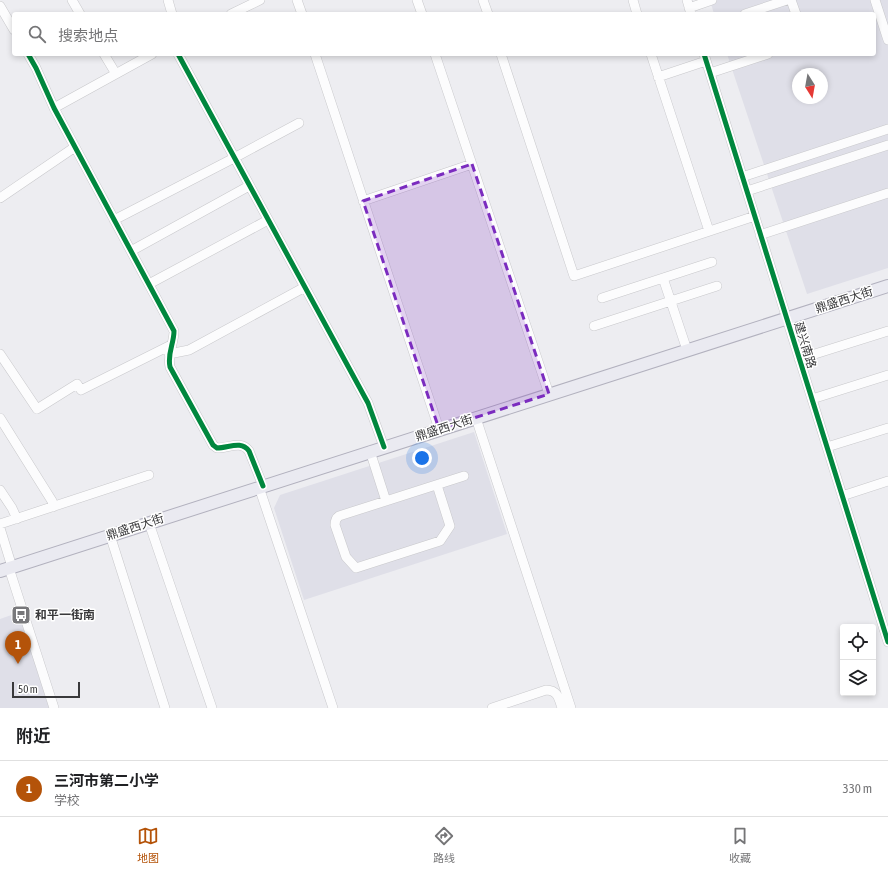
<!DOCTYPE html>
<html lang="zh">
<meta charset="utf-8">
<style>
body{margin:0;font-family:"Asap Condensed","Noto Sans SC",sans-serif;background:#f2f2f2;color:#202124}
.controls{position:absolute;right:12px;bottom:12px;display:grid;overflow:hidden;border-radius:4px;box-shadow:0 2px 6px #0003}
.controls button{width:36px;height:36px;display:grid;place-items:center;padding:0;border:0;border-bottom:1px solid #e0e0e0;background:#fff;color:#202124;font:20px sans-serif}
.compass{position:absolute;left:792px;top:68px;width:36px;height:36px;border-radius:50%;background:#fff;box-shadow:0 2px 6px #0003;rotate:169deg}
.scale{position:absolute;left:12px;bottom:10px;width:68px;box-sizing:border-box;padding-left:4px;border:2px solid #39393b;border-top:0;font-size:11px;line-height:14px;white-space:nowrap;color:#39393b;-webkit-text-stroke:3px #fff;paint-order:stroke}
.you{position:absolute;left:422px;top:458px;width:14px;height:14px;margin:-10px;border:3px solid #fff;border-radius:50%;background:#1a73e8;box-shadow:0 0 0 6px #1a73e833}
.badge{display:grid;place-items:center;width:26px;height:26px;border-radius:50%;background:#b45309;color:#fff;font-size:13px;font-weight:700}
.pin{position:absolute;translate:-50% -33px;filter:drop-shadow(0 1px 2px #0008)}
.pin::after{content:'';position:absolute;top:21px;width:14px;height:12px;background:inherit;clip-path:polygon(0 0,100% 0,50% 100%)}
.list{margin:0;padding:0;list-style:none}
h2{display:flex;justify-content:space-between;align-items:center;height:52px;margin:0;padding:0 16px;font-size:17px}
h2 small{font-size:13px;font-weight:400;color:#757577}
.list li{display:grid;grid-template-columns:26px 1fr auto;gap:12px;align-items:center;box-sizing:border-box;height:56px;padding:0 16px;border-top:1px solid #e0e0e0}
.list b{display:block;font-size:15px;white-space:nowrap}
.list p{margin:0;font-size:13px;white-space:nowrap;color:#757577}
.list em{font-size:13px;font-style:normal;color:#757577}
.icon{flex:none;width:22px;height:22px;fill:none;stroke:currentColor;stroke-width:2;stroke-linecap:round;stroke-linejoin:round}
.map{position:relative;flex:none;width:888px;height:708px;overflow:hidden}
.search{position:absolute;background:#fff;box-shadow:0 2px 6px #0003;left:12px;right:12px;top:12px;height:44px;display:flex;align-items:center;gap:10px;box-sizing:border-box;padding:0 14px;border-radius:4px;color:#757577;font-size:15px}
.sheet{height:108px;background:#fff}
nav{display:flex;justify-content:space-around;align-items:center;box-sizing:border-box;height:56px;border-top:1px solid #e0e0e0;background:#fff;font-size:11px;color:#757577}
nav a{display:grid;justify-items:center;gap:2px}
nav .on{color:#b45309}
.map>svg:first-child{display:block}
.built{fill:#dfdfe8;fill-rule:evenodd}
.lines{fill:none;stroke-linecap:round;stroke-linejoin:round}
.minor-casing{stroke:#c8c8cb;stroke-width:10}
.major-casing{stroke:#b2b1be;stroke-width:14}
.minor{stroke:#fcfcfd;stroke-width:9}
.major{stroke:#eaeaf1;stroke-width:12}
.cycleway-casing{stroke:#fff;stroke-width:8}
.cycleway{stroke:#00873e;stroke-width:5}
.marked{fill:#7b2cbf;fill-opacity:0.2;stroke:#7b2cbf;stroke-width:3;stroke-dasharray:8 5;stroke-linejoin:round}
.labels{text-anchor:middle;stroke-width:3;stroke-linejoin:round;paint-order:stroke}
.street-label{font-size:12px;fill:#39393b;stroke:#fff}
.poi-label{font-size:12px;font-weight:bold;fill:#39393b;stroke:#fff;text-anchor:start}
</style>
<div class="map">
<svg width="888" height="708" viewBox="0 0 888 708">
<rect width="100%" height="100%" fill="#ededf1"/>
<!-- built -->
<path class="built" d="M710,0H888V268L807,294L727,54H874V14H714ZM798,74H822V98H798Z
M474,432L507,534L304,600L274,508L280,495Z
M20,612L50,708H0V619Z"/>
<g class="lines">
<!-- minor casing -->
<g class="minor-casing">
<path id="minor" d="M72,0L80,14
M168,0L172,14
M297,0L302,14
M417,0L422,14
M483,0L488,14
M633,0L637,14
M687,0L691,14
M791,0L796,14
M875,0L888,40
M0,6L14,30
M689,8L712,0
M231,14L260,0
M745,14L787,0
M28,54L36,68L54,108L174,331C174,344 167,353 170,367L213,445L217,448C229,448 241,440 249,451L263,486
M104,54L116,74
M178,54L368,403L384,447
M315,54L439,429
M435,54L549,394
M501,54L574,276L755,216
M651,54L709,231
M704,54L888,642
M710,73L768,54
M658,77L706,61
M54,108L152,54
M742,177L888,129
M747,191L888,145
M0,198L75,147
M363,201L472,164
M114,220L234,158L299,123
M760,235L888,193
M131,251L249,186
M663,278L687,350
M149,284L268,220
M602,298L712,262
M594,326L717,286
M0,354L37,409L77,384L81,390L171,345
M169,354L189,350L305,287
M799,359L888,331
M812,399L888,375
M0,418L52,501L53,507
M476,418L571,708
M827,447L888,428
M370,451L386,501
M437,485L450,526L440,541L356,568L346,557L335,525C335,521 336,518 339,516L464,476
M259,487L333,708
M0,490L12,508L17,519
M842,496L888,481
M149,523L212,708
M0,524L149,475
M0,528L12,567
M110,535L165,708
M9,568L54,708
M492,708L546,690C558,690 559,699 562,708"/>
</g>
<!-- major casing -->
<g class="major-casing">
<path id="major" d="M0,571L888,286"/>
</g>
<!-- minor -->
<use href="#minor" class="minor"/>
<!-- major -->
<use href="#major" class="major"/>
<!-- cycleway casing -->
<g class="cycleway-casing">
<path id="cycleway" d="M28,54L36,68L54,108L174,331C174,344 167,353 170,367L213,445L217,448C229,448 241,440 249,451L263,486
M178,54L368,403L384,447
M704,54L888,642"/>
</g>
<!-- cycleway -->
<use href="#cycleway" class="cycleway"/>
</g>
<!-- marked area -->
<path class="marked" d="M472,164L549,394L439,429L363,201Z"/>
<!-- icons -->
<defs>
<g id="bus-square" transform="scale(1)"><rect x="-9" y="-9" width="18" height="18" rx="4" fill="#78787b" stroke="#fff"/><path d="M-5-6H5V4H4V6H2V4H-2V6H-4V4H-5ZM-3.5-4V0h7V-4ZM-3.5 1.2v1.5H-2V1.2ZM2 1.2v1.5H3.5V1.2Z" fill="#fff"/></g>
</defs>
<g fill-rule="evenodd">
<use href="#bus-square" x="21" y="615"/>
</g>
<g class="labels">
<!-- street labels -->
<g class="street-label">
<text transform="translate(844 300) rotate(-18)" y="4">鼎盛西大街</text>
<text transform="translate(805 345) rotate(73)" y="4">建兴南路</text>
<text transform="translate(444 428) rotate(-18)" y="4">鼎盛西大街</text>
<text transform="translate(135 527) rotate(-18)" y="4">鼎盛西大街</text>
</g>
<!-- poi labels -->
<g class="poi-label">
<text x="35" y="619">和平一街南</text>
</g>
</g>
</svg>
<div class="controls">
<button><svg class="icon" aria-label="locate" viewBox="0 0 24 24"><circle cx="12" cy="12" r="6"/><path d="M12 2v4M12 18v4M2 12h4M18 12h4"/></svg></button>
<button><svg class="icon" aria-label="layers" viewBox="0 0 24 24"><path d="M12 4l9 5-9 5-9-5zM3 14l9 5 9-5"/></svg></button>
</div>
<svg class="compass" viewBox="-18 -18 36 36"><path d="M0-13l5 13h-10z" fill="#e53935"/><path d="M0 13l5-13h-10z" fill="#757577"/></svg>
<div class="scale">50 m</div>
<div class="you"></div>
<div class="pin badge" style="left:18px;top:664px">1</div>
<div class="search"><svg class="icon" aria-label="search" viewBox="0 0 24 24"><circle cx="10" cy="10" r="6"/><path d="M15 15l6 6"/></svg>搜索地点</div>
</div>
<section class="sheet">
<h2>附近<small></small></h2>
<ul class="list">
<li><span class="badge">1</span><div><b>三河市第二小学</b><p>学校</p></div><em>330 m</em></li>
</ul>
</section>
<nav>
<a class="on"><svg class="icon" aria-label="map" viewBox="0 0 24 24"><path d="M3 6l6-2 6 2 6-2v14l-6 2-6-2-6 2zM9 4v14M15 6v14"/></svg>地图</a>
<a><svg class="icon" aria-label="directions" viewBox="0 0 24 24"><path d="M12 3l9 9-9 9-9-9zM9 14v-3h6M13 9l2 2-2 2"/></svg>路线</a>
<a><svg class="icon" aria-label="saved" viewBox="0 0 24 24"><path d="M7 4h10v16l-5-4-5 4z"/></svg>收藏</a>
</nav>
